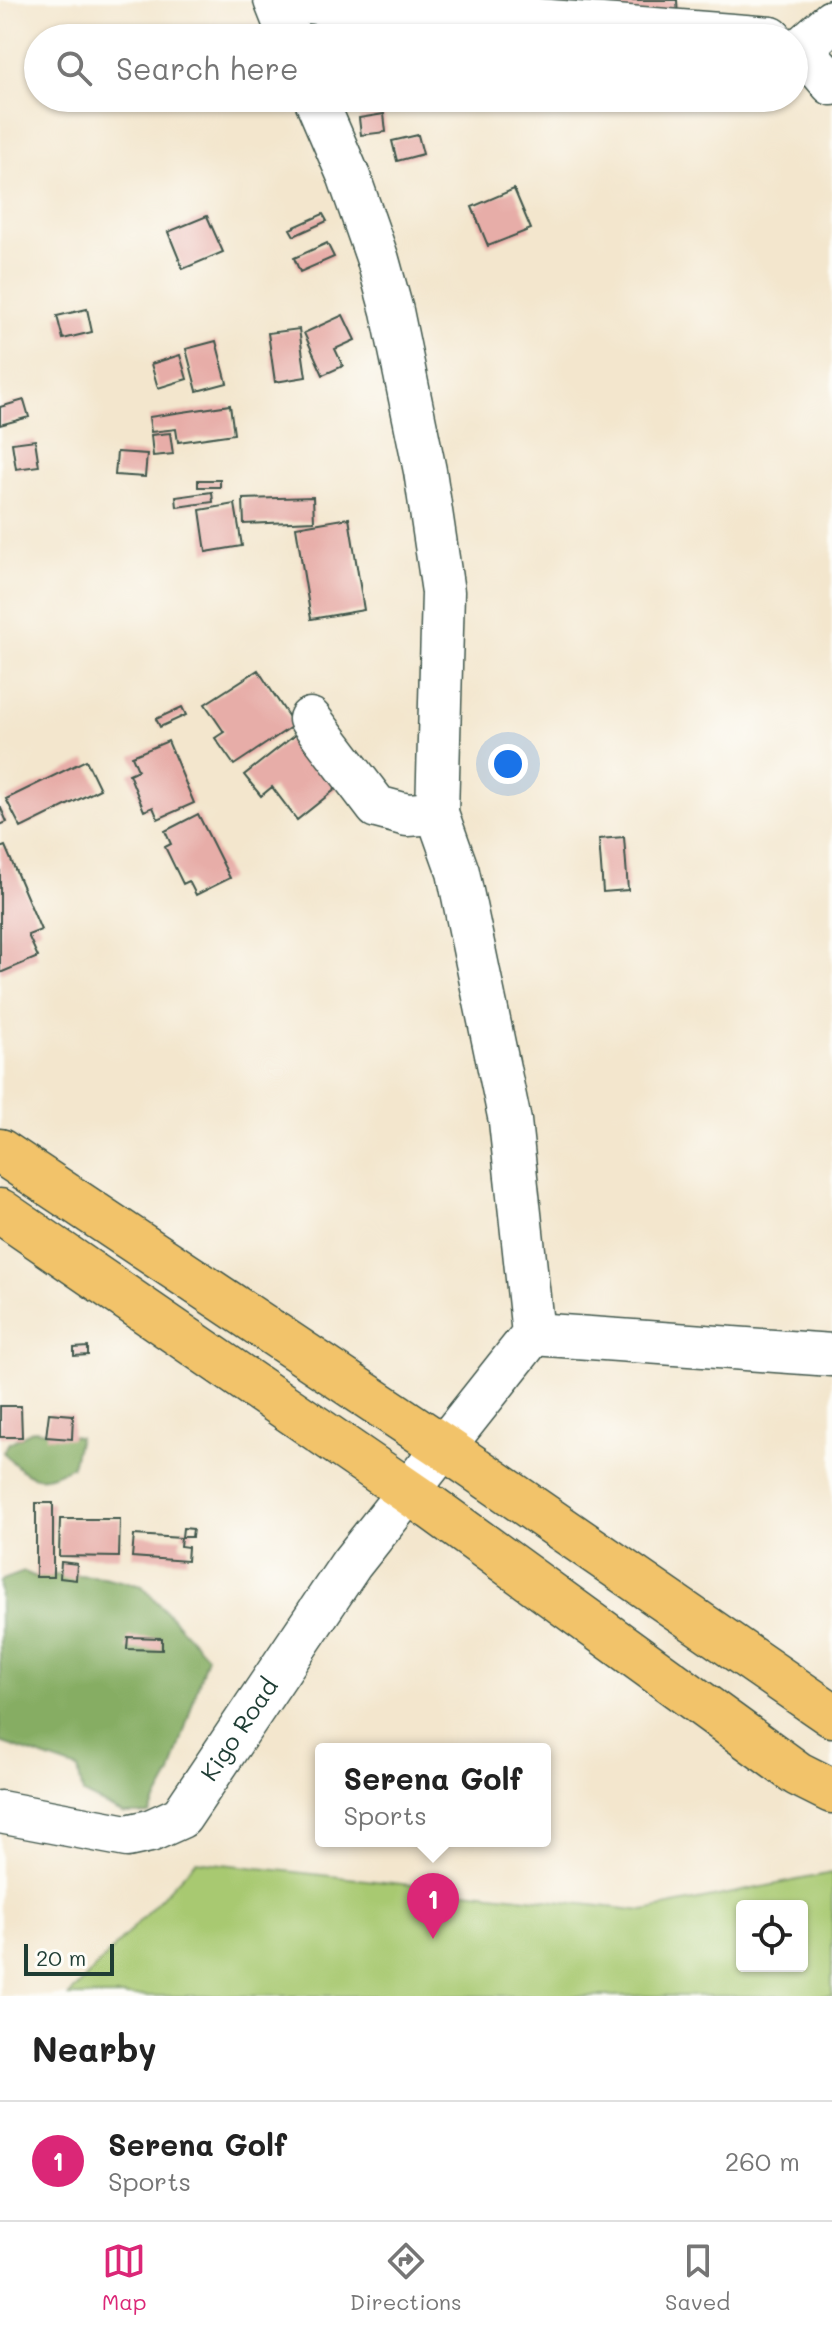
<!DOCTYPE html>
<style>
body{margin:0;font-family:Mali,sans-serif;background:#f6f6f6;color:#222}
.controls{position:absolute;right:24px;bottom:24px;display:grid;overflow:hidden;border-radius:8px;box-shadow:0 2px 6px #0004}
.controls button{width:72px;height:72px;display:grid;place-items:center;padding:0;border:0;border-bottom:2px solid #e0e0e0;background:#fff;color:#222;font:40px sans-serif}
.scale{position:absolute;left:24px;bottom:20px;width:90px;box-sizing:border-box;padding-left:8px;border:4px solid #1f3d34;border-top:0;font-size:22px;line-height:28px;white-space:nowrap;color:#1f3d34;-webkit-text-stroke:6px #fdfcf7;paint-order:stroke}
.you{position:absolute;left:508px;top:764px;width:28px;height:28px;margin:-20px;border:6px solid #fff;border-radius:50%;background:#1a73e8;box-shadow:0 0 0 12px #1a73e833}
.badge{display:grid;place-items:center;width:52px;height:52px;border-radius:50%;background:#db2777;color:#fff;font-size:26px;font-weight:700}
.pin{position:absolute;translate:-50% -66px;filter:drop-shadow(0 2px 4px #0008)}
.pin::after{content:'';position:absolute;top:42px;width:28px;height:24px;background:inherit;clip-path:polygon(0 0,100% 0,50% 100%)}
.popup{position:absolute;left:315px;top:1743px;width:236px;height:104px;box-sizing:border-box;display:grid;place-content:center;border-radius:8px;background:#fff;filter:drop-shadow(0 2px 6px #0005);font-size:26px;white-space:nowrap;color:#767676}
.popup b{font-size:30px;color:#222}
.popup::after{content:'';position:absolute;left:50%;top:100%;margin-left:-16px;border:16px solid transparent;border-top-color:#fff}
.list{margin:0;padding:0;list-style:none}
h2{display:flex;justify-content:space-between;align-items:center;height:104px;margin:0;padding:0 32px;font-size:34px}
h2 small{font-size:26px;font-weight:400;color:#767676}
.list li{display:grid;grid-template-columns:52px 1fr auto;gap:24px;align-items:center;box-sizing:border-box;height:120px;padding:0 32px;border-top:2px solid #e0e0e0}
.list b{display:block;font-size:30px;white-space:nowrap}
.list p{margin:0;font-size:26px;white-space:nowrap;color:#767676}
.list em{font-size:26px;font-style:normal;color:#767676}
.icon{flex:none;width:44px;height:44px;fill:none;stroke:currentColor;stroke-width:2;stroke-linecap:round;stroke-linejoin:round}
.map{position:relative;flex:none;width:832px;height:1996px;overflow:hidden}
.search{position:absolute;background:#fff;box-shadow:0 2px 6px #0004;left:24px;right:24px;top:24px;height:88px;display:flex;align-items:center;gap:20px;box-sizing:border-box;padding:0 28px;border-radius:44px;color:#767676;font-size:30px}
.sheet{height:224px;background:#fff}
nav{display:flex;justify-content:space-around;align-items:center;box-sizing:border-box;height:112px;border-top:2px solid #e0e0e0;background:#fff;font-size:22px;color:#767676}
nav a{display:grid;justify-items:center;gap:4px}
nav .on{color:#db2777}
.map>svg:first-child{display:block}
.green{fill:#a8c971;stroke:#648352;stroke-width:2;fill-rule:evenodd}
.forest{fill:#86ad63;stroke:#52754c;stroke-width:2}
.building{fill:#e7ada8}
.lines{fill:none;stroke-linecap:round;stroke-linejoin:round}
.minor-casing{stroke:#3f564b;stroke-width:45}
.highway-casing{stroke:#3f564b;stroke-width:47}
.minor{stroke:#fff;stroke-width:42}
.highway{stroke:#f2c36a;stroke-width:44}
.labels{text-anchor:middle;stroke-width:6;stroke-linejoin:round;paint-order:stroke}
.street-label{font-size:24px;fill:#1f3d34;stroke:#fdfcf7}
</style>
<div class="map">
<svg width="832" height="1996" viewBox="0 0 832 1996">
<rect width="100%" height="100%" fill="#fdfcf7"/>
<filter id="ink" filterUnits="userSpaceOnUse"><feTurbulence type="fractalNoise" baseFrequency=".0125" numOctaves="2"/><feDisplacementMap in="SourceGraphic" scale="16" xChannelSelector="R" yChannelSelector="G"/><feConvolveMatrix kernelMatrix="1 2 1 2 8 2 1 2 1" color-interpolation-filters="sRGB"/></filter>
<filter id="wash" filterUnits="userSpaceOnUse"><feTurbulence type="fractalNoise" baseFrequency=".006" numOctaves="4" result="noise"/><feDisplacementMap in="SourceGraphic" scale="32" xChannelSelector="R" yChannelSelector="G"/><feGaussianBlur stdDeviation="1.8" result="paint"/><feColorMatrix in="noise" values="0 0 0 0 0 0 0 0 0 0 0 0 0 0 0 0 0 1.4 0 .05"/><feComposite in="paint" operator="in"/></filter>
<g filter="url(#wash)">
<rect width="100%" height="100%" fill="#f3e6cd"/>
<!-- green -->
<path class="green" d="M196,1861L644,1911L832,1873V1996H69ZM742,1906H802V1966H742Z"/>
<!-- forest -->
<path class="forest" d="M34,1430L79,1437L72,1466C38,1486 28,1479 3,1452L9,1443Z
M24,1572L36,1577L66,1574L103,1577L142,1586L207,1656L171,1774L149,1814H124L83,1794L78,1769L0,1742V1581Z"/>
<g id="blocks">
<!-- building -->
<path class="building" d="M610,0H677L678,19L610,9Z
M384,114L386,132L361,135L359,118Z
M418,135L423,154L397,161L392,141Z
M514,189L531,229L488,246L472,207Z
M323,214L327,221L294,236L290,229Z
M207,216L223,252L183,269L168,232Z
M327,243L334,257L300,272L294,258Z
M87,309L92,332L63,339L57,316Z
M343,315L355,340L335,349L343,366L323,375L304,333Z
M299,329L306,377L275,382L268,333Z
M216,341L227,383L197,391L186,349Z
M180,355L187,379L158,388L151,364Z
M24,400L29,417L0,425V407Z
M230,405L234,434L178,442L176,429L151,432L149,417Z
M170,433L173,454L153,456L151,435Z
M35,440L39,466L16,469L12,443Z
M117,452L147,454L145,477L115,475Z
M198,480H220V487H198Z
M212,492L213,502L177,507L176,497Z
M313,497L314,521L244,524L243,499Z
M235,504L242,546L206,552L200,510Z
M349,518L364,610L311,619L296,527Z
M258,670L294,725L234,765L215,738L224,732L205,704Z
M182,707L186,715L160,727L156,719Z
M300,731L342,784L297,820L272,787L261,796L244,775Z
M168,741L194,803L158,819L153,807L144,811L129,774L138,770L132,756Z
M86,760L100,789L21,828L6,799Z
M0,806L7,822L0,825Z
M198,814L230,878L196,895L189,881L183,884L165,847L171,844L165,831Z
M624,837L628,890L603,892L599,839Z
M5,846L41,930L28,935L38,957L0,973V848Z
M88,1347V1355L74,1356V1348Z
M0,1406H21L22,1437H0Z
M49,1413L73,1415L72,1439L46,1437Z
M36,1503H53V1577H36Z
M60,1519H120L119,1557L59,1556Z
M183,1528L193,1529L192,1537H182Z
M134,1535L181,1538L180,1546L188,1547L187,1561L132,1557Z
M61,1562L77,1564L76,1580L60,1578Z
M128,1637L162,1638V1650L127,1649Z"/>
</g>
</g>
<g filter="url(#ink)">
<use href="#blocks" fill-opacity="0" stroke="#3f564b" stroke-width="2"/>
<g class="lines">
<!-- minor casing -->
<g class="minor-casing">
<g id="minor">
<path d="M275,0L290,38"/>
<path d="M280,0L771,38"/>
<path d="M794,49L816,65L832,84"/>
<path d="M798,51L832,21"/>
<path d="M310,719L377,807L407,815L437,813"/>
<path d="M533,1334L832,1355"/>
<path id="s1" d="M0,1812L127,1836L150,1831L181,1817L351,1564L533,1334L510,1121L458,872L437,813L443,592L425,471L392,311L378,260L349,177L315,98"/>
</g>
</g>
<!-- highway casing -->
<g class="highway-casing">
<path id="highway" d="M0,1151L445,1448L832,1715
M0,1211L432,1508L798,1774L832,1791"/>
</g>
<!-- minor -->
<use href="#minor" class="minor"/>
<!-- highway -->
<use href="#highway" class="highway"/>
</g>
</g>
<g class="labels">
<!-- street labels -->
<g class="street-label">
<text dy="8" stroke="none"><textPath href="#s1" startOffset="292">Kigo Road</textPath></text>
</g>
</g>
</svg>
<div class="controls">
<button><svg class="icon" aria-label="locate" viewBox="0 0 24 24"><circle cx="12" cy="12" r="6"/><path d="M12 2v4M12 18v4M2 12h4M18 12h4"/></svg></button>
</div>
<div class="scale">20 m</div>
<div class="you"></div>
<div class="pin badge" style="left:433px;top:1939px">1</div>
<div class="popup"><b>Serena Golf</b>Sports</div>
<div class="search"><svg class="icon" aria-label="search" viewBox="0 0 24 24"><circle cx="10" cy="10" r="6"/><path d="M15 15l6 6"/></svg>Search here</div>
</div>
<section class="sheet">
<h2>Nearby<small></small></h2>
<ul class="list">
<li><span class="badge">1</span><div><b>Serena Golf</b><p>Sports</p></div><em>260 m</em></li>
</ul>
</section>
<nav>
<a class="on"><svg class="icon" aria-label="map" viewBox="0 0 24 24"><path d="M3 6l6-2 6 2 6-2v14l-6 2-6-2-6 2zM9 4v14M15 6v14"/></svg>Map</a>
<a><svg class="icon" aria-label="directions" viewBox="0 0 24 24"><path d="M12 3l9 9-9 9-9-9zM9 14v-3h6M13 9l2 2-2 2"/></svg>Directions</a>
<a><svg class="icon" aria-label="saved" viewBox="0 0 24 24"><path d="M7 4h10v16l-5-4-5 4z"/></svg>Saved</a>
</nav>
